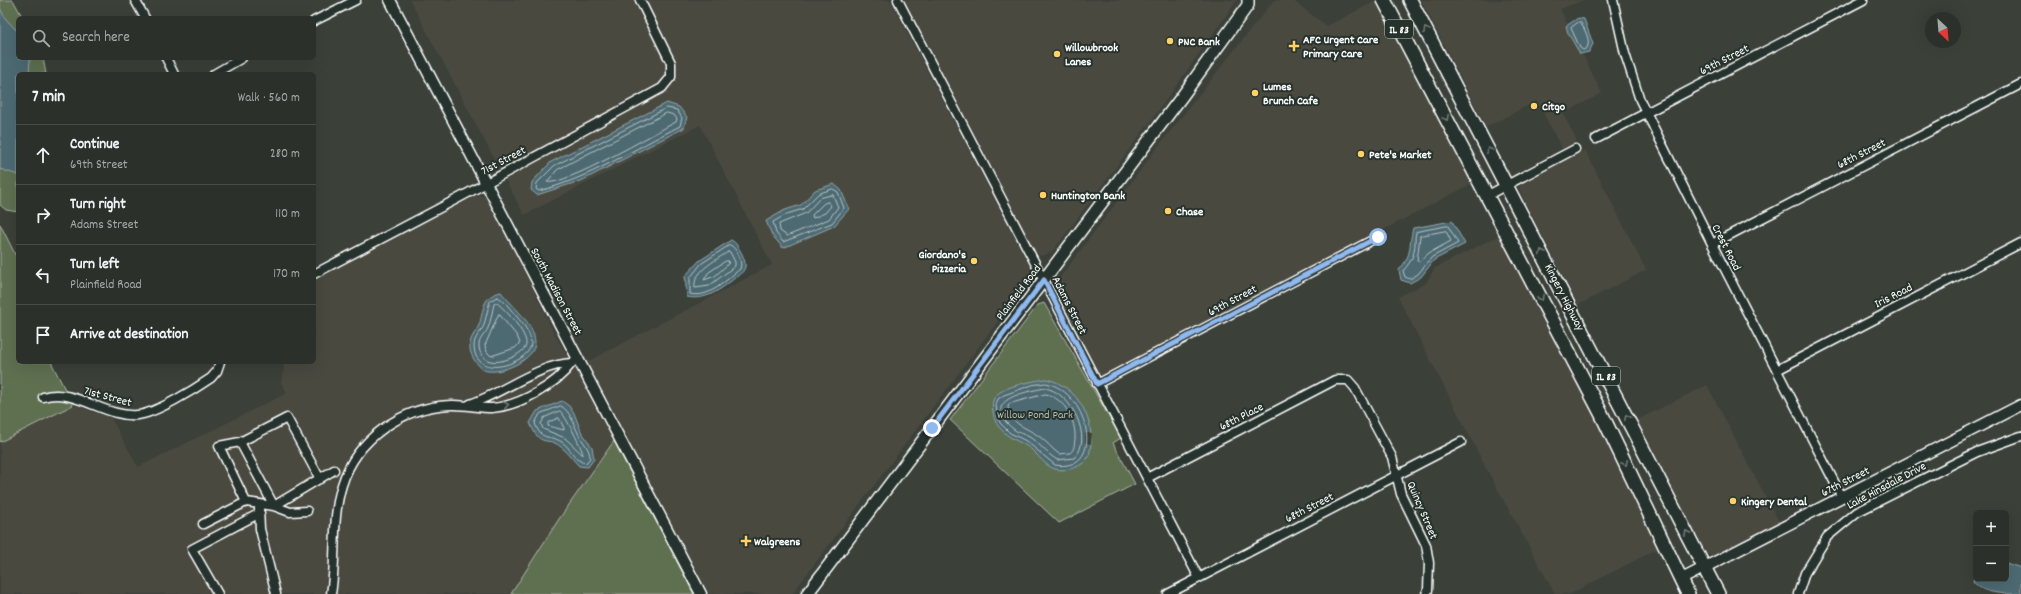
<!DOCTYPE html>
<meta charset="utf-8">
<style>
body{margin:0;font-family:Dekko,sans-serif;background:#383c37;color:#f1f3f6}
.controls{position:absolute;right:12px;bottom:12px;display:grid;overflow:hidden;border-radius:6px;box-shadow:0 4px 16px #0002}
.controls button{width:36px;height:36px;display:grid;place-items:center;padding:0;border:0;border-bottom:1px solid #484b47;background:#2c302b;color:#f1f3f6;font:20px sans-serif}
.compass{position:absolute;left:1925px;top:12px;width:36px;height:36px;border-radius:50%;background:#2c302b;box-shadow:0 4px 16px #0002;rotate:154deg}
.stop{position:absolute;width:12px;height:12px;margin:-9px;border:3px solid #90b9f0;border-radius:50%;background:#fff}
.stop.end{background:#90b9f0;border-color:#fff;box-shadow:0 1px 4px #0008}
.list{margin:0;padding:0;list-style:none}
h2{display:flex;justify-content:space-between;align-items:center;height:52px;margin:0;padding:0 16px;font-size:17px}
h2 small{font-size:13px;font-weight:400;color:#a6a9a9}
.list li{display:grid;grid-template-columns:26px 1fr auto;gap:12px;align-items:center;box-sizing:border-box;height:60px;padding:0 16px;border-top:1px solid #484b47}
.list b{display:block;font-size:15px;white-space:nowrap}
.list p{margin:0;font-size:13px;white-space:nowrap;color:#a6a9a9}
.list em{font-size:13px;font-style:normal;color:#a6a9a9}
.icon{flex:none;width:22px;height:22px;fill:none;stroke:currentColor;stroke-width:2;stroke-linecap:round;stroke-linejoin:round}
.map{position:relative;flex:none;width:2021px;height:594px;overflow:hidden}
.search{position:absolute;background:#2c302b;box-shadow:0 4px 16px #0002;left:16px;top:16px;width:300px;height:44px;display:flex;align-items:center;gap:10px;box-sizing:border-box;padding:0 14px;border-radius:6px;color:#a6a9a9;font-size:15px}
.panel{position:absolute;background:#2c302b;box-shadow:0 4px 16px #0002;left:16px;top:72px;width:300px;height:292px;border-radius:6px}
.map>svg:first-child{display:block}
.built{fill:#494a41}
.green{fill:#5f6f51;stroke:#afb7a8}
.water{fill:#4d6a73;stroke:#94a6ab}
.pier{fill:#3b4039}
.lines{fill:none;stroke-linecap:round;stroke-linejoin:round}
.shore{stroke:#b8c3c7;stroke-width:1}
.minor-casing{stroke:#fff;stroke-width:11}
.tertiary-casing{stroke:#fff;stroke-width:13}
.secondary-casing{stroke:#fff;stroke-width:14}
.trunk-casing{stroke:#fff;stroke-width:16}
.minor{stroke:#26332d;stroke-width:8}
.tertiary{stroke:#26332d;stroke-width:10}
.secondary{stroke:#26332d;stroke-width:11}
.trunk{stroke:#26332d;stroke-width:13}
.oneway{stroke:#727a76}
.route{stroke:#90b9f0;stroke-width:5}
.poi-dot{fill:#ffd166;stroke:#26332d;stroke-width:1.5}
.labels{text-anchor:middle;stroke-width:4;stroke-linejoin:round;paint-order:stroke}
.shield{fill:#26332d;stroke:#bec2c0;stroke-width:1}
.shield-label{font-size:11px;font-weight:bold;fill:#fff}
.poi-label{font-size:12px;font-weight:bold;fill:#fff;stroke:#26332d;text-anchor:start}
.street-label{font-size:12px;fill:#fff;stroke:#26332d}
.park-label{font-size:12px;fill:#b7beb1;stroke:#26332d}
</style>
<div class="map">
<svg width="2021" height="594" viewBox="0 0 2021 594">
<rect width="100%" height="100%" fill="#3b4039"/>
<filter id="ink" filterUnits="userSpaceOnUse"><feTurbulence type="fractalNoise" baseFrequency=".025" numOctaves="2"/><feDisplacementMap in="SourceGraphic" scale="8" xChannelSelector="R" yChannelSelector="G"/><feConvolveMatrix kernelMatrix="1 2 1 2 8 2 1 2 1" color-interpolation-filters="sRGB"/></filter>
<g filter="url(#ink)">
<!-- built -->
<path class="built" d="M410,0H890L1029,265L1032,276L792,594H709L587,362L772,265L700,125L524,215Z
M905,0H1237L1159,110L1052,252L1041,256L1036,253Z
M1274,0H1292L1327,26L1378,0L1473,183L1107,374L1101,375L1096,372L1053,287L1157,148Z
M1421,0H1584L1560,9L1602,93L1563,114L1577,141L1562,149L1537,101L1486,127Z
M1585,150L1646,270L1578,305L1522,196L1519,187L1521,184Z
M478,195L486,197L488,200L511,244L556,337L586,387L614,441L559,519L511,594H0V442L73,405L111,418L138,467L287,393L281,382L284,367L281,362H314V278Z
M1500,235L1627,480L1659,548L1570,594H1555L1487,470L1398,297L1426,283L1435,268Z
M1707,385L1780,524L1714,556L1707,554L1704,549L1637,420Z"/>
<!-- green -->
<path class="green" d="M0,0H13L23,18H18V58H43L46,74H18V212L6,210L0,205Z
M0,224L18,260V362H51L73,405L0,442Z
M1044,303L1121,438L1113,443L1135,484L1059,523L950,420L1038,305Z
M614,441L694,594H511L559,519Z"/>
<!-- water -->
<path class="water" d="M0,8L5,18L18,32V58H30L29,74H18V175L0,169Z
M1578,18L1584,19L1593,44L1589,52L1580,54L1568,33L1566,26Z
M667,103L679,107L687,117L684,128L583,180L537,195L531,190L532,182L551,162Z
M834,184L841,190L849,209L834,226L783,248L772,235L766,221L785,210L801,205L815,190Z
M1452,221L1465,244L1434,260L1421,277L1410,283L1401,280L1399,270C1413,254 1408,247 1413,228Z
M731,240C736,242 738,247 741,252C743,256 746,262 745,267C744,272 739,275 735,278C720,290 706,301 687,297L685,276L699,261Z
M501,292C512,306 534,323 535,342C536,360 498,376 484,370C481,368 477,364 475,361C472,357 469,350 470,344C471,335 478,330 480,322C484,307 483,296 501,292Z
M1046,379C1078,385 1098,424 1089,455C1085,467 1066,472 1055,469C1045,466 1039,456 1032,450C1023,442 1011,440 1004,432C997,426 994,421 993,411C992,406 992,401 995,397C1002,386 1034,381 1046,379Z
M562,401L569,406L574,413L581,431L592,447L594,459L588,467L579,466C573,460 568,452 561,447C547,435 541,450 530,423L537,411Z
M2006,563L2021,568V594C2004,594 1981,594 1973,581L1976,574V579H2006Z"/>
<!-- pier -->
<path class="pier" d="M1085,433H1092L1091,444L1085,443Z"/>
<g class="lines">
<!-- shore -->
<path class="shore" d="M1579,22L1581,23C1585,30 1591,41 1587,48L1583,50L1580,48L1571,28Z
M667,108L677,110L682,118L680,126C634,149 590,178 539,191L536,189L537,183L554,166Z
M667,113L674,115L677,119L676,122C656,132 563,187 547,182L557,170Z
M833,189L838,192L844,208L832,223L783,242L776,233L773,222L787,214L803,209L818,194Z
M833,195L838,207L829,219L787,236L780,231L779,224L806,213L820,198Z
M828,202L831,206L825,213L813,218L812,215L823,204Z
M1448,226L1458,243L1432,257L1418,274L1410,279L1405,277L1403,271C1408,265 1413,259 1414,251C1416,245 1414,239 1416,232Z
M1446,231L1451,241L1429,253L1420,261H1417L1420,236Z
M730,245C737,248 743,262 740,269C726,280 709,299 690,294V278L701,264Z
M728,252H730L735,262V266L709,286L695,288C692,272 716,260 728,252Z
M726,261H729L728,264L715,276L704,280L708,273Z
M498,297C505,301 511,310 517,317C523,324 531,333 531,343C532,362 475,383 474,346C474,337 481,333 484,325C486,317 488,309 490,301Z
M497,303C505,309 528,334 526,345C524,356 482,375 479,347C478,339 485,335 488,328C491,321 492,312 494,304Z
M499,314L517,336L520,343L515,348L491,356L487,352L485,346Z
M1046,383C1089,391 1107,473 1055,465L1026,441L1010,433L1000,423L997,415L996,404L998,399L1004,395L1032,385Z
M1045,388C1072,392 1094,440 1074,458L1057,460C1047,454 1041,445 1031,438C1025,434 1017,433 1012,428C980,400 1024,392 1045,388Z
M1046,394C1065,399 1076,420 1075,439C1074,444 1075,449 1070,453L1059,454C1052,449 1047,442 1040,437C1027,427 1010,425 1008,407L1009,404Z
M561,406C571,412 573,423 578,433C582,442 590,448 590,458L586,463C575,462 571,448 562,442C549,434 541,442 535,423L540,414Z
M560,411C565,414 584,452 583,455L565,438L543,429L541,424L544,418Z
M559,418L564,428V430L548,426V423Z"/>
<!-- minor casing -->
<g class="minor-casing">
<path id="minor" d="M135,0L145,18
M898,0L1199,578
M1613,0L1625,54L1640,100L1712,244L1842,497
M314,21L356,0
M166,58L174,74
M214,74L242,58
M1596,139L1863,0
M1488,195L1575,149
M1712,244L2021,84
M314,274L457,199L662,88L671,77V63L640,0
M1777,370L2021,243
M1097,384L1378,237
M43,397C74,387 105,418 137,415C155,414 195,389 211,378L217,371L220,362
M470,404C503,393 539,364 572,363
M240,442L219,446L246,502L274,506L290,512L307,511
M1147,478L1335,380H1348L1355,388L1392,457L1401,494L1426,545L1429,563L1428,590L1426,594
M320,479L287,418L240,442L274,506L334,470
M259,509L260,529L276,594
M203,524L246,502
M218,594L192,549L260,513
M331,594C337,558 331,520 342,485C356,439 402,407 450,405C464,404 478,408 492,408C519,406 556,385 572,363
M1168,594L1461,442
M1798,594L1805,573L1827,537L1857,512L1977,452L2021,436"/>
</g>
<!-- tertiary casing -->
<g class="tertiary-casing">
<path id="tertiary" d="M390,0L701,594
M1680,580L2021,405"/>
</g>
<!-- secondary casing -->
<g class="secondary-casing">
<path id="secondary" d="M807,594L1183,95L1248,5V0"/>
</g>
<!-- trunk casing -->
<g class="trunk-casing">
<path id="trunk" d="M1384,0L1601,413L1688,594
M1410,0L1718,594"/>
</g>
<!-- minor -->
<use href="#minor" class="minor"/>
<!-- tertiary -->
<use href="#tertiary" class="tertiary"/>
<!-- secondary -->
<use href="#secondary" class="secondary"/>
<!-- trunk -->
<use href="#trunk" class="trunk"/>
</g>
<!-- one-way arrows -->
<defs><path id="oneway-chevron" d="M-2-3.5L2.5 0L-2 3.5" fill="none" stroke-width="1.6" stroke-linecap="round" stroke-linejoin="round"/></defs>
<g class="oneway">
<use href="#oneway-chevron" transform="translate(1426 30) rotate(-118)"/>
<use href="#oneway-chevron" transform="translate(1446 118) rotate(62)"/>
<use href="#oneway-chevron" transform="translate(1489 150) rotate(-118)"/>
<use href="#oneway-chevron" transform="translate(1542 252) rotate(-117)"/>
<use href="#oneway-chevron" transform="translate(1541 298) rotate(63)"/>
<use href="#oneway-chevron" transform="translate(506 405) rotate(-10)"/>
<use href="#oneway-chevron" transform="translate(1627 417) rotate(-117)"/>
<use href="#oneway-chevron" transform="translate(1625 463) rotate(64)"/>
<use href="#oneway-chevron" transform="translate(1687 533) rotate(-117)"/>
</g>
</g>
<g class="lines" filter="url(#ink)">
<!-- route -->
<path class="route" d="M932,428L1044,280L1097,384L1378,237"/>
</g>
<!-- markers -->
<g class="poi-dot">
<circle cx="1170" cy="41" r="4"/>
<path d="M1292 40h4v4h4v4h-4v4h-4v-4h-4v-4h4z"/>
<circle cx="1057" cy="54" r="4"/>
<circle cx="1255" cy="93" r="4"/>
<circle cx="1534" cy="106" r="4"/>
<circle cx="1361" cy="154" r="4"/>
<circle cx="1043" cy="195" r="4"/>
<circle cx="1168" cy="211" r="4"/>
<circle cx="974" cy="261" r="4"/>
<circle cx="1733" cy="501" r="4"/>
<path d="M744 535h4v4h4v4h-4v4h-4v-4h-4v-4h4z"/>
</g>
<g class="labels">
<!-- shield labels -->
<g class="shield">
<rect x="1385" y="20" width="28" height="18" rx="3"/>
<rect x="1592" y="367" width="28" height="18" rx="3"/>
</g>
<g class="shield-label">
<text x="1399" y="33">IL 83</text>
<text x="1606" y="380">IL 83</text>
</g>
<!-- poi labels -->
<g class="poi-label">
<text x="1303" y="43">AFC Urgent Care<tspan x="1303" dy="14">Primary Care</tspan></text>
<text x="1178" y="45">PNC Bank</text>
<text x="1065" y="51">Willowbrook<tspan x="1065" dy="14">Lanes</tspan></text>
<text x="1263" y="90">Lumes<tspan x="1263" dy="14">Brunch Cafe</tspan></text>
<text x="1542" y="110">Citgo</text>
<text x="1369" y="158">Pete's Market</text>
<text x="1051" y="199">Huntington Bank</text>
<text x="1176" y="215">Chase</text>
<text x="966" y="258" text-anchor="end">Giordano's<tspan x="966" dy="14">Pizzeria</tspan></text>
<text x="1741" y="505">Kingery Dental</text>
<text x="754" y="545">Walgreens</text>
</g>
<!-- street labels -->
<g class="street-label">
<text transform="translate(1724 59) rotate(-27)" y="4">69th Street</text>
<text transform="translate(1861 153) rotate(-27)" y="4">68th Street</text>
<text transform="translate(503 160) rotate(-28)" y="4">71st Street</text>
<text transform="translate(1727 247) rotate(63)" y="4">Crest Road</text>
<text transform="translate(557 291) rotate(62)" y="4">South Madison Street</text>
<text transform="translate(1018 292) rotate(-53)" y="4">Plainfield Road</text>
<text transform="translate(1893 295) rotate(-27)" y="4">Iris Road</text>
<text transform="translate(1565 297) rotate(63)" y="4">Kingery Highway</text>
<text transform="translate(1232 300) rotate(-28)" y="4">69th Street</text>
<text transform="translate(1070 305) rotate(63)" y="4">Adams Street</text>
<text transform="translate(108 396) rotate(15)" y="4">71st Street</text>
<text transform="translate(1241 416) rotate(-27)" y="4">68th Place</text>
<text transform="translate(1845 481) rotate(-27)" y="4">67th Street</text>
<text transform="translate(1886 485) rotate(-28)" y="4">Lake Hinsdale Drive</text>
<text transform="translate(1309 507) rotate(-27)" y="4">68th Street</text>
<text transform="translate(1423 510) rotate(67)" y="4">Quincy Street</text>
</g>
<!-- park labels -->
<g class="park-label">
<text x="1035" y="418">Willow Pond Park</text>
</g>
</g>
</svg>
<div class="controls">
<button>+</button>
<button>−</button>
</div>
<svg class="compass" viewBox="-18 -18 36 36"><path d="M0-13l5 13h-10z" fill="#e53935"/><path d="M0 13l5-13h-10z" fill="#a6a9a9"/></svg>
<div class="stop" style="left:1378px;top:237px"></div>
<div class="stop end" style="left:932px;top:428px"></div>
<div class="search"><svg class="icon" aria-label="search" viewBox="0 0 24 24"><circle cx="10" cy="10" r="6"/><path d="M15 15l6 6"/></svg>Search here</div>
<section class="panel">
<h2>7 min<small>Walk · 560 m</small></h2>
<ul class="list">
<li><svg class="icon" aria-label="ahead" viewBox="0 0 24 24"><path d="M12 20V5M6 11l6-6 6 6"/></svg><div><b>Continue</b><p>69th Street</p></div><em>280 m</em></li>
<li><svg class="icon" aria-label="right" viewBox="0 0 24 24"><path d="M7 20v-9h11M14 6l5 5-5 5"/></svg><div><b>Turn right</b><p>Adams Street</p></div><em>110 m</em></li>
<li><svg class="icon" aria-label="left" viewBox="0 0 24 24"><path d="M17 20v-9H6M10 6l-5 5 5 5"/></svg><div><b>Turn left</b><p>Plainfield Road</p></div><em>170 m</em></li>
<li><svg class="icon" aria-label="arrive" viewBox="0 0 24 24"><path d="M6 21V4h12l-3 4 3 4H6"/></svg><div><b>Arrive at destination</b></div></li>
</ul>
</section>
</div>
